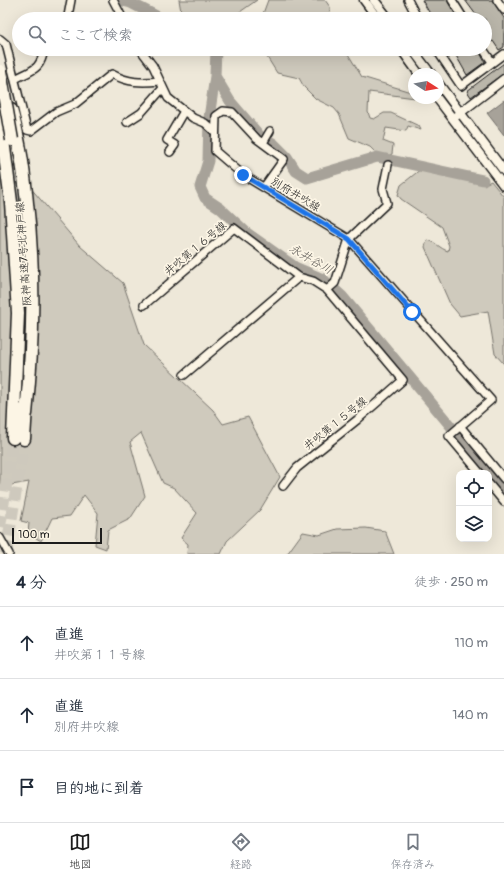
<!DOCTYPE html>
<html lang="ja">
<meta charset="utf-8">
<style>
body{margin:0;font-family:Pangolin,"Klee One",sans-serif;background:#f2f2f3;color:#1f2937}
.controls{position:absolute;right:12px;bottom:12px;display:grid;overflow:hidden;border-radius:8px;box-shadow:0 4px 16px #0002}
.controls button{width:36px;height:36px;display:grid;place-items:center;padding:0;border:0;border-bottom:1px solid #e0e1e3;background:#fff;color:#1f2937;font:20px sans-serif}
.compass{position:absolute;left:408px;top:68px;width:36px;height:36px;border-radius:50%;background:#fff;box-shadow:0 4px 16px #0002;rotate:101deg}
.scale{position:absolute;left:12px;bottom:10px;width:90px;box-sizing:border-box;padding-left:4px;border:2px solid #1c1c1c;border-top:0;font-size:11px;line-height:14px;white-space:nowrap;color:#1c1c1c;-webkit-text-stroke:3px #fcf5e5;paint-order:stroke}
.stop{position:absolute;width:12px;height:12px;margin:-9px;border:3px solid #1a73e8;border-radius:50%;background:#fff}
.stop.end{background:#1a73e8;border-color:#fff;box-shadow:0 1px 4px #0008}
.list{margin:0;padding:0;list-style:none}
h2{display:flex;justify-content:space-between;align-items:center;height:52px;margin:0;padding:0 16px;font-size:17px}
h2 small{font-size:13px;font-weight:400;color:#747a83}
.list li{display:grid;grid-template-columns:26px 1fr auto;gap:12px;align-items:center;box-sizing:border-box;height:72px;padding:0 16px;border-top:1px solid #e0e1e3}
.list b{display:block;font-size:15px;white-space:nowrap}
.list p{margin:0;font-size:13px;white-space:nowrap;color:#747a83}
.list em{font-size:13px;font-style:normal;color:#747a83}
.icon{flex:none;width:22px;height:22px;fill:none;stroke:currentColor;stroke-width:2;stroke-linecap:round;stroke-linejoin:round}
.map{position:relative;flex:none;width:504px;height:554px;overflow:hidden}
.search{position:absolute;background:#fff;box-shadow:0 4px 16px #0002;left:12px;right:12px;top:12px;height:44px;display:flex;align-items:center;gap:10px;box-sizing:border-box;padding:0 14px;border-radius:22px;color:#747a83;font-size:15px}
.sheet{height:268px;background:#fff}
nav{display:flex;justify-content:space-around;align-items:center;box-sizing:border-box;height:56px;border-top:1px solid #e0e1e3;background:#fff;font-size:11px;color:#747a83}
nav a{display:grid;justify-items:center;gap:2px}
nav .on{color:#1c1c1c}
.map>svg:first-child{display:block}
.green{fill:#cfcabd;stroke:#76736c}
.water{fill:#a7a299;stroke:#6f6c67}
.lines{fill:none;stroke-linecap:round;stroke-linejoin:round}
.river{stroke:#a7a299;stroke-width:11}
.building{fill:#bab6aa;stroke:#1c1c1c}
.motorway-tunnel{stroke:#cec9bd;stroke-width:12;stroke-dasharray:12 6;stroke-linecap:butt}
.minor-casing{stroke:#1c1c1c;stroke-width:10}
.tertiary-casing{stroke:#1c1c1c;stroke-width:11}
.motorway-casing{stroke:#1c1c1c;stroke-width:15}
.minor{stroke:#fcf5e5;stroke-width:7}
.tertiary{stroke:#fcf5e5;stroke-width:8}
.motorway{stroke:#fcf5e5;stroke-width:12}
.motorway-bridge-casing{stroke:#1c1c1c;stroke-width:15;stroke-linecap:butt}
.motorway-bridge{stroke:#fcf5e5;stroke-width:12}
.route{stroke:#1a73e8;stroke-width:5}
.labels{text-anchor:middle;stroke-width:3.5;stroke-linejoin:round;paint-order:stroke}
.street-label{font-size:11px;fill:#1c1c1c;stroke:#fcf5e5}
.water-label{font-size:12px;font-style:italic;fill:#5b5854;stroke:#fcf5e5}
</style>
<div class="map">
<svg width="504" height="554" viewBox="0 0 504 554">
<rect width="100%" height="100%" fill="#eee8d9"/>
<filter id="ink" filterUnits="userSpaceOnUse"><feTurbulence type="fractalNoise" baseFrequency=".025" numOctaves="2"/><feDisplacementMap in="SourceGraphic" scale="8" xChannelSelector="R" yChannelSelector="G"/><feConvolveMatrix kernelMatrix="1 2 1 2 8 2 1 2 1" color-interpolation-filters="sRGB"/></filter>
<g filter="url(#ink)">
<!-- green -->
<path class="green" d="M179,0H257L237,14L242,19H187L182,17Z
M268,0H325L330,7L331,19H261Z
M262,49H345L362,77L414,93V98L423,99L369,92L368,112L370,118L374,119L384,113H391L419,126L421,130L408,126L406,131L386,128L383,141L393,145L392,154L388,156L377,154L370,147L349,138L339,114L334,108L316,99L304,87L299,78L277,73Z
M0,156L12,166L80,246L123,283L144,345L213,410L223,424L248,417L280,477L260,510L227,541L221,554H187L188,544L181,538L197,513L174,488L163,483L141,433L130,442L145,496L130,519L108,530L106,549L95,545L98,513L84,495L70,516L52,518L41,541L28,533L29,523L21,521L29,482L0,487Z
M421,169L485,184L491,181L504,197V364L495,354L488,311L460,316L450,304L425,247L427,240C435,241 440,249 448,251L449,246L442,227L401,199L398,195L401,185Z
M366,528L385,531L394,554H287L303,532L319,535L337,529Z"/>
<!-- water -->
<path class="water" d="M504,100V135L487,113Z"/>
<g class="lines">
<!-- river -->
<path class="river" d="M119,0L131,3L162,19
M216,49L215,76L209,118L208,161L200,187L205,198L220,208L247,233L295,267L323,279L342,296L504,490
M215,76L230,101L260,136L273,143L287,157L296,171L307,178L377,157L483,180"/>
</g>
<!-- building -->
<path class="building" d="M422,0H447L458,19H433Z
M465,0H492L504,18V47L499,50L493,41L491,42L485,30V19H479Z
M459,49H478L485,62L467,75L454,52Z
M504,63V73L471,97L467,91Z"/>
<g class="lines">
<!-- motorway-tunnel -->
<path class="motorway-tunnel" d="M0,527L13,438
M6,554L24,439"/>
<!-- minor casing -->
<g class="minor-casing">
<path id="minor" d="M113,0L123,19
M408,0L418,19
M452,0L464,19
M497,0L504,10
M65,19L68,16L71,0
M0,39L6,44L27,130L31,131L56,112L75,104L112,74C128,83 142,83 160,81
M140,49L153,66L168,98L193,118L205,123L215,132
M436,49L461,86L504,54
M483,49L492,62
M15,79C32,70 41,70 44,49
M127,122L141,113L163,88
M263,143L270,131
M170,152L175,145L167,140L184,111
M264,187L284,159L257,139L232,112L223,111L216,116L215,151L243,175L349,239L491,400L449,436L480,473
M327,290L335,283L349,239L387,203L383,189L388,165
M144,305L234,228L299,277L313,281L327,290L403,380L357,420L297,468L283,486
M184,375L299,277
M460,426L504,479
M489,484L504,502
M0,538L9,554"/>
</g>
<!-- tertiary casing -->
<g class="tertiary-casing">
<path id="tertiary" d="M364,0L378,19
M374,0L389,19
M401,49L419,74
M412,49L431,74
M438,83L504,171
M437,98L504,186
M456,116L504,79"/>
</g>
<!-- motorway casing -->
<g class="motorway-casing">
<path id="motorway" d="M11,110C19,137 23,165 26,193C35,271 34,337 26,414
M0,117L11,202L18,313L13,438
M24,439L26,407"/>
</g>
<!-- minor -->
<use href="#minor" class="minor"/>
<!-- tertiary -->
<use href="#tertiary" class="tertiary"/>
<!-- motorway -->
<use href="#motorway" class="motorway"/>
<!-- motorway-bridge casing -->
<g class="motorway-bridge-casing">
<path id="motorway-bridge" d="M0,71L12,140"/>
</g>
<!-- motorway-bridge -->
<use href="#motorway-bridge" class="motorway-bridge"/>
</g>
</g>
<g class="lines" filter="url(#ink)">
<!-- route -->
<path class="route" d="M243,175L349,239L412,312"/>
</g>
<g class="labels">
<!-- street labels -->
<g class="street-label">
<text transform="translate(296 194) rotate(31)" y="4">別府井吹線</text>
<text transform="translate(195 248) rotate(-40)" y="4">井吹第１６号線</text>
<text transform="translate(23 254) rotate(-94)" y="4">阪神高速7号北神戸線</text>
<text transform="translate(335 423) rotate(-39)" y="4">井吹第１５号線</text>
</g>
<!-- water labels -->
<g class="water-label">
<text transform="translate(311 259) rotate(30)" y="4">永井谷川</text>
</g>
</g>
</svg>
<div class="controls">
<button><svg class="icon" aria-label="locate" viewBox="0 0 24 24"><circle cx="12" cy="12" r="6"/><path d="M12 2v4M12 18v4M2 12h4M18 12h4"/></svg></button>
<button><svg class="icon" aria-label="layers" viewBox="0 0 24 24"><path d="M12 4l9 5-9 5-9-5zM3 14l9 5 9-5"/></svg></button>
</div>
<svg class="compass" viewBox="-18 -18 36 36"><path d="M0-13l5 13h-10z" fill="#e53935"/><path d="M0 13l5-13h-10z" fill="#747a83"/></svg>
<div class="scale">100 m</div>
<div class="stop" style="left:412px;top:312px"></div>
<div class="stop end" style="left:243px;top:175px"></div>
<div class="search"><svg class="icon" aria-label="search" viewBox="0 0 24 24"><circle cx="10" cy="10" r="6"/><path d="M15 15l6 6"/></svg>ここで検索</div>
</div>
<section class="sheet">
<h2>4 分<small>徒歩 · 250 m</small></h2>
<ul class="list">
<li><svg class="icon" aria-label="ahead" viewBox="0 0 24 24"><path d="M12 20V5M6 11l6-6 6 6"/></svg><div><b>直進</b><p>井吹第１１号線</p></div><em>110 m</em></li>
<li><svg class="icon" aria-label="ahead" viewBox="0 0 24 24"><path d="M12 20V5M6 11l6-6 6 6"/></svg><div><b>直進</b><p>別府井吹線</p></div><em>140 m</em></li>
<li><svg class="icon" aria-label="arrive" viewBox="0 0 24 24"><path d="M6 21V4h12l-3 4 3 4H6"/></svg><div><b>目的地に到着</b></div></li>
</ul>
</section>
<nav>
<a class="on"><svg class="icon" aria-label="map" viewBox="0 0 24 24"><path d="M3 6l6-2 6 2 6-2v14l-6 2-6-2-6 2zM9 4v14M15 6v14"/></svg>地図</a>
<a><svg class="icon" aria-label="directions" viewBox="0 0 24 24"><path d="M12 3l9 9-9 9-9-9zM9 14v-3h6M13 9l2 2-2 2"/></svg>経路</a>
<a><svg class="icon" aria-label="saved" viewBox="0 0 24 24"><path d="M7 4h10v16l-5-4-5 4z"/></svg>保存済み</a>
</nav>
